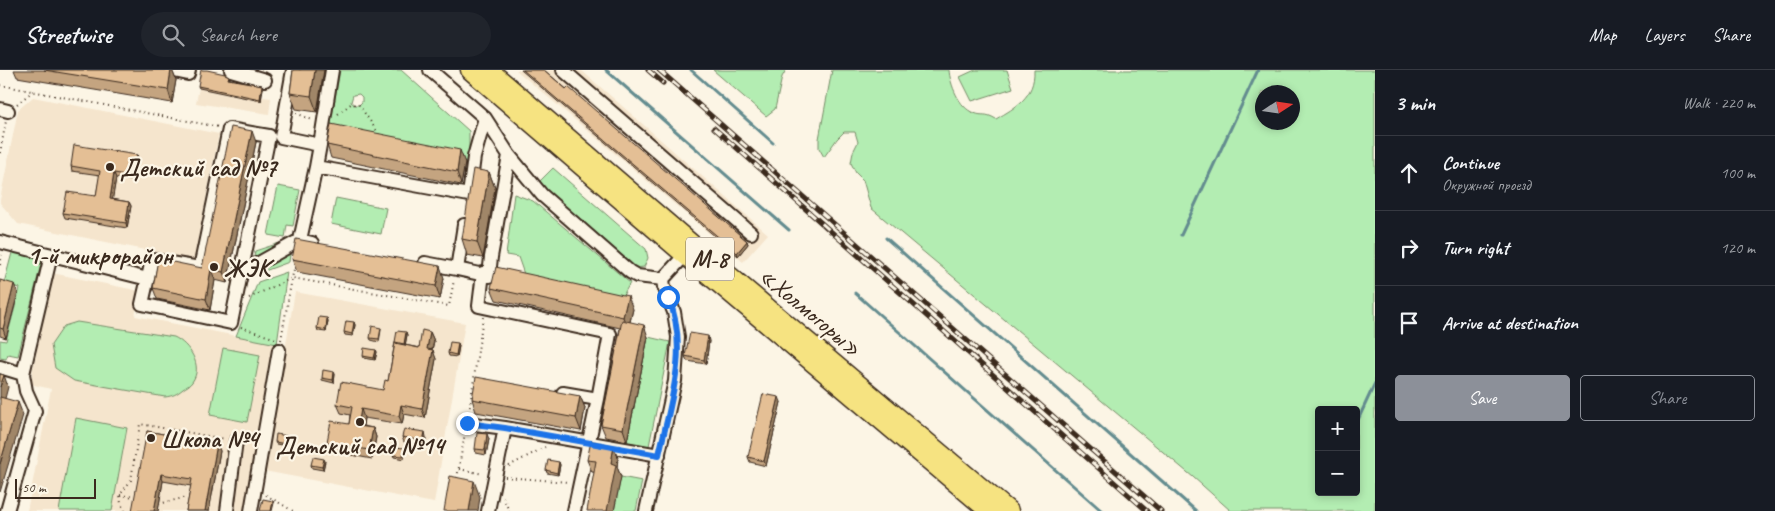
<!DOCTYPE html>
<meta charset="utf-8">
<style>
body{margin:0;font-family:Caveat,sans-serif;background:#20242c;color:#f1f3f6}
.controls{position:absolute;right:15px;bottom:15px;display:grid;overflow:hidden;border-radius:5px;box-shadow:0 2px 8px #0003}
.controls button{width:45px;height:45px;display:grid;place-items:center;padding:0;border:0;border-bottom:1px solid #363941;background:#171b24;color:#f1f3f6;font:25px sans-serif}
.compass{position:absolute;left:1255px;top:15px;width:45px;height:45px;border-radius:50%;background:#171b24;box-shadow:0 2px 8px #0003;rotate:78deg}
.scale{position:absolute;left:15px;bottom:12px;width:81px;box-sizing:border-box;padding-left:5px;border:2px solid #3b2a1e;border-top:0;font-size:14px;line-height:18px;white-space:nowrap;color:#3b2a1e;-webkit-text-stroke:4px #fcf5e5;paint-order:stroke}
.stop{position:absolute;width:15px;height:15px;margin:-11px;border:4px solid #1a73e8;border-radius:50%;background:#fff}
.stop.end{background:#1a73e8;border-color:#fff;box-shadow:0 1px 5px #0008}
.list{margin:0;padding:0;list-style:none}
h2{display:flex;justify-content:space-between;align-items:center;height:65px;margin:0;padding:0 20px;font-size:21px}
h2 small{font-size:16px;font-weight:400;color:#9ea1a6}
.list li{display:grid;grid-template-columns:32px 1fr auto;gap:15px;align-items:center;box-sizing:border-box;height:75px;padding:0 20px;border-top:1px solid #363941}
.list b{display:block;font-size:19px;white-space:nowrap}
.list p{margin:0;font-size:16px;white-space:nowrap;color:#9ea1a6}
.list em{font-size:16px;font-style:normal;color:#9ea1a6}
.actions{display:flex;gap:10px;padding:15px 20px}
.actions a{flex:1;padding:11px 0;border:1px solid #8c9099;border-radius:5px;text-align:center;font-size:18px;color:#8c9099}
.actions .main{background:#8c9099;color:#fff}
.icon{flex:none;width:28px;height:28px;fill:none;stroke:currentColor;stroke-width:2;stroke-linecap:round;stroke-linejoin:round}
.map{position:relative;flex:none;width:1375px;height:441px;overflow:hidden}
header{display:flex;align-items:center;gap:30px;box-sizing:border-box;height:70px;padding:0 25px;background:#171b24;border-bottom:1px solid #363941}
header strong{font-size:24px}
nav{display:flex;gap:28px;margin-inline-start:auto;font-size:18px}
.search{width:350px;height:45px;background:#20242c;display:flex;align-items:center;gap:12px;box-sizing:border-box;padding:0 18px;border-radius:28px;color:#9ea1a6;font-size:19px}
main{display:flex}
aside{flex:1;background:#171b24}
.map>svg:first-child{display:block}
.built{fill:#f5e5cd}
.green{fill:#b3edb2;stroke:#778c68;fill-rule:evenodd}
.lines{fill:none;stroke-linecap:round;stroke-linejoin:round}
.stream{stroke:#648c8f;stroke-width:3}
.minor-casing{stroke:#3b2a1e;stroke-width:16}
.highway-casing{stroke:#3b2a1e;stroke-width:21}
.path{stroke:#3b2a1e;stroke-width:2;stroke-dasharray:1 4;stroke-linecap:butt}
.minor{stroke:#fcf5e5;stroke-width:12}
.highway{stroke:#f6e381;stroke-width:18}
.rail-casing{stroke:#3b2a1e;stroke-width:5}
.rail{stroke:#fcf5e5;stroke-width:3;stroke-dasharray:9;stroke-linecap:butt}
.wall{fill:#c4a480;stroke:#3b2a1e}
.shaded-wall{fill:#a08668;stroke:#3b2a1e}
.building{fill:#e4bf95;stroke:#3b2a1e}
.route{stroke:#1a73e8;stroke-width:6}
.poi-dot{fill:#3b2a1e;stroke:#fcf5e5;stroke-width:2}
.labels{text-anchor:middle;stroke-width:4.5;stroke-linejoin:round;paint-order:stroke}
.shield{fill:#fcf5e5;stroke:#75675a;stroke-width:1}
.shield-label{font-size:24px;font-weight:bold;fill:#3b2a1e}
.poi-label{font-size:25px;font-weight:bold;fill:#3b2a1e;stroke:#fcf5e5;text-anchor:start}
.street-label{font-size:25px;fill:#3b2a1e;stroke:#fcf5e5}
.neighbourhood-label{font-size:26px;font-weight:bold;fill:#3b2a1e;stroke:#fcf5e5}
</style>
<header>
<strong>Streetwise</strong>
<div class="search"><svg class="icon" aria-label="search" viewBox="0 0 24 24"><circle cx="10" cy="10" r="6"/><path d="M15 15l6 6"/></svg>Search here</div>
<nav><a>Map</a><a>Layers</a><a>Share</a></nav>
</header>
<main>
<div class="map">
<svg width="1375" height="441" viewBox="0 0 1375 441">
<rect width="100%" height="100%" fill="#fcf5e5"/>
<filter id="ink" filterUnits="userSpaceOnUse"><feTurbulence type="fractalNoise" baseFrequency=".02" numOctaves="2"/><feDisplacementMap in="SourceGraphic" scale="10" xChannelSelector="R" yChannelSelector="G"/><feConvolveMatrix kernelMatrix="1 2 1 2 8 2 1 2 1" color-interpolation-filters="sRGB"/></filter>
<g filter="url(#ink)">
<!-- built -->
<path class="built" d="M516,0H581L768,164L743,192Z
M199,18L260,31L262,27L271,28L269,44L196,33Z
M33,27L219,64L194,190L18,154L0,133V130L18,40Z
M52,203L140,221L135,246L277,274L248,441H27L51,319L30,314Z
M295,222L465,253L434,433L264,401Z"/>
<!-- green -->
<path class="green" d="M340,0H401L469,61V92L329,63ZM359,24L362,27V32L359,35H355L351,32L353,25Z
M713,0H786L782,7L775,39L766,46Z
M832,0H949C950,14 959,38 974,43C984,47 984,42 996,49C1016,37 1035,27 1034,0H1375V441H1231L1193,407L871,138L863,110L856,103L851,93L853,82L858,72L855,62H844L837,69L824,87L819,78V69ZM1262,22H1292V52H1262ZM1319,340H1356V422H1319Z
M975,0H1007L1013,18L972,31L960,7Z
M553,98L646,179L648,188L644,197L635,198L537,114Z
M278,116L300,120L293,156L287,155L285,168L268,165Z
M514,124L533,131L630,213L621,229L525,207L518,187L506,185Z
M336,128L386,138L381,164L331,154Z
M292,169L289,192L251,206L255,181Z
M13,179L43,186L18,286L8,284L6,289L0,288V270L6,271L20,218L4,213Z
M287,202L277,274L236,266L258,212Z
M77,252L174,267C189,274 204,296 192,312C190,315 186,317 183,319C177,324 173,326 165,327L74,311L55,298L51,275L64,256Z
M648,267L670,272L649,376L627,372Z
M223,278L260,285L247,352L210,345Z
M76,348L127,358L112,441H59Z
M621,407L642,411L636,441H614Z"/>
<g class="lines">
<!-- stream -->
<path class="stream" d="M606,0L789,160
M691,0L773,73
M1181,165L1258,0
M886,168L1196,441
M855,223L1102,441
M1356,354L1375,313"/>
<!-- minor casing -->
<g class="minor-casing">
<path id="minor" d="M169,0L188,4L189,0
M231,0L265,10
M293,0L281,67L320,75L332,0
M430,0L485,48L509,85L542,125L630,202L637,206L663,209
M563,0L751,163
M0,39L8,41
M229,59L269,66L231,253L142,234L152,190L200,198Z
M320,75L316,97L469,125L474,87L485,48
M464,155L457,199L489,206L491,187L509,85
M300,170L316,97
M0,172L148,209
M425,193L457,199
M241,203L300,170L312,173
M483,203L479,236L610,264L598,329
M0,297L23,304
M563,323L598,329L574,441
M467,353L505,358L659,385
M7,441L35,341L26,321L23,304L51,185
M227,441L236,371
M251,441L279,280
M488,441L505,358
M646,441L675,311L678,267L674,242L664,217L663,209L685,185"/>
</g>
<!-- highway casing -->
<g class="highway-casing">
<path id="highway" d="M470,0L685,185L989,441
M489,0L693,175L1009,441"/>
</g>
<!-- path -->
<path class="path" d="M0,15L219,57
M17,34L33,21
M296,43L312,50
M338,44L352,33L355,35H359L379,64
M0,83L6,51
M0,195L2,185
M295,195L292,208L449,236L454,210
M249,228L292,208
M241,257L276,269
M281,270L292,208
M469,342L483,247
M509,396L545,377
M459,399L483,404
M505,407L568,412
M457,408L465,363
M120,425L135,427
M266,425L293,441
M503,427L509,441
M159,434L191,426
M125,441L121,434L120,425L131,410L140,354L225,369"/>
<!-- minor -->
<use href="#minor" class="minor"/>
<!-- highway -->
<use href="#highway" class="highway"/>
<!-- rail casing -->
<g class="rail-casing">
<path id="rail" d="M648,0L663,13
M659,0L1161,441
M714,58L1147,441"/>
</g>
<!-- rail -->
<use href="#rail" class="rail"/>
</g>
<!-- wall -->
<path class="wall" d="M14,0H172L176,10L172,33L17,7Z
M293,0H324L317,42L296,39L290,23Z
M521,0H544L747,171L748,174L738,186Z
M230,8V9L262,15L263,18L261,31L199,18L198,16Z
M256,72L227,213L215,210L210,240L157,229L153,218L202,198Z
M327,75L465,93L461,115L331,88Z
M137,85L138,90L135,111L116,108L112,129L129,132L131,136L127,158L65,148L63,143L96,126L100,105L72,101L71,96Z
M489,102L495,118L483,188L467,185L462,169Z
M292,189L444,208L440,229L297,202Z
M0,210L18,223L6,268L0,266Z
M491,218L633,239L630,252L648,267L627,371L606,367L601,355L620,258L496,230Z
M327,248L328,251L326,262L318,261L317,258Z
M354,252L355,255L353,266L345,265L344,262Z
M381,258V260L379,272L371,270L370,268Z
M406,262L407,265L405,275L419,278L430,262L434,271L432,280L436,289L425,348L404,344L402,354L364,348L363,356L373,358L376,367L372,389L330,381L327,372L349,354L350,345L341,343L337,334L383,320L388,311L395,272Z
M709,271L706,294L687,291L685,286Z
M459,276L457,287L449,286L448,283Z
M376,280L377,282L375,290L364,288L363,286Z
M335,304L334,313L322,310V308Z
M580,326L585,338L581,361L476,342L472,329Z
M781,332L766,396L750,392L748,387Z
M147,361L217,374L220,381L209,441H186L191,416L163,411L158,441Z
M288,366L289,368L287,376L276,374L275,372Z
M402,367H426L425,376L404,372Z
M489,369L486,385L476,383L475,379Z
M404,378L405,381L404,389L394,387L393,385Z
M618,388L617,397L621,407L592,402L587,390Z
M325,391L323,400L312,398L311,395Z
M559,392L560,395L558,405L547,403L546,400Z"/>
<!-- shaded-wall -->
<path class="shaded-wall" d="M171,0H172L176,10L172,33L168,20Z
M315,0H324L317,42L311,26Z
M262,15L263,18L261,31L260,29Z
M252,61L256,72L227,213L223,202Z
M460,80L465,93L461,115L457,102Z
M137,85L138,90L135,111L133,106Z
M489,102L495,118L483,188L477,172Z
M114,103L116,108L112,133L110,129Z
M129,132L131,136L127,158L126,153Z
M747,171L748,174L738,186L737,183Z
M440,196L444,208L440,229L436,216Z
M211,199L215,210L210,240L206,229Z
M14,214L18,223L6,268L3,259Z
M628,226L633,239L628,260L623,247Z
M327,248L328,251L326,262V260Z
M354,252L355,255L353,266L352,264Z
M644,255L648,267L627,371L623,359Z
M406,262L407,265L405,276L404,274Z
M430,262L434,271L430,288L427,279Z
M708,266L709,271L706,294L704,290Z
M458,273L459,276L457,287L456,285Z
M376,280L377,282L375,290L374,288Z
M433,280L436,289L425,348L422,339Z
M334,302L335,304L334,313L333,310Z
M4,305L8,317L3,336L0,329V317Z
M580,326L585,338L581,361L576,348Z
M779,327L781,332L766,396L764,391Z
M18,332L23,345L0,422V394Z
M401,335L404,344L402,354L399,346Z
M361,339L364,348L361,364L358,356Z
M373,358L376,367L372,389L369,380Z
M425,362L426,367L425,376L423,371Z
M487,364L489,369L486,385L485,380Z
M217,374L220,381L209,441H205Z
M614,376L618,388L617,397L621,407L614,441H607L611,393Z
M324,389L325,391L323,400L322,397Z
M559,392L560,395L558,405L557,403Z
M161,404L163,411L158,441H154Z
M474,411L480,427L478,441H469Z
M273,431L274,433L272,441H271Z"/>
<!-- building -->
<path class="building" d="M44,0H171L168,20Z
M201,0H207L225,4L229,6L228,9L262,15L260,29L198,16Z
M293,0H315L311,26L290,23Z
M523,0H544L566,19L568,17L747,171L737,183Z
M331,54L460,80L457,102L327,75Z
M231,57L252,61L223,202L211,199L206,229L153,218L158,189L202,198Z
M74,75L137,85L133,106L114,103L110,129L129,132L126,153L63,143L67,122L96,126L100,101L71,96Z
M473,99L489,102L477,172L462,169Z
M296,169L440,196L436,216L292,189Z
M496,197L628,226L623,247L491,218Z
M0,210L14,214L3,259L0,258Z
M319,247L327,248L326,260L317,258Z
M622,250L644,255L623,359L601,355Z
M346,251L354,252L352,264L344,262Z
M372,256L381,258L379,269L370,268Z
M422,260L430,262L427,279L433,280L422,339L401,335L399,346L361,339L358,356L373,358L369,380L327,372L331,351L349,354L352,337L337,334L341,312L383,320L385,310L388,311L395,273L419,278Z
M397,261L406,262L404,274L395,272Z
M690,263L708,266L704,290L685,286Z
M450,272L458,273L456,285L448,283Z
M364,278L376,280L374,288L363,286Z
M323,300L334,302L333,310L322,308Z
M0,304L4,305L0,317Z
M476,307L580,326L576,348L472,329Z
M763,324L779,327L764,391L748,387Z
M0,327L18,332L0,394Z
M404,359L425,362L423,371L402,367Z
M147,361L217,374L205,441H186L192,409L161,404L154,441H132Z
M477,363L487,364L485,380L475,379Z
M276,364L288,366L286,374L275,372Z
M591,371L614,376L611,393L616,395L607,441H587L596,391L587,390Z
M394,377L404,378L403,386L393,385Z
M313,387L324,389L322,397L311,395Z
M548,390L559,392L557,403L546,400Z
M450,406L474,411L469,441H444Z
M263,429L273,431L271,441H260Z"/>
</g>
<g class="lines" filter="url(#ink)">
<!-- route -->
<path class="route" d="M467,353L505,358L659,385C670,334 690,277 668,227"/>
</g>
<!-- markers -->
<g class="poi-dot">
<circle cx="110" cy="97" r="5"/>
<circle cx="214" cy="197" r="5"/>
<circle cx="360" cy="352" r="5"/>
<circle cx="151" cy="368" r="5"/>
</g>
<g class="labels">
<!-- shield labels -->
<rect class="shield" x="686" y="167.5" width="48" height="43" rx="4"/>
<g class="shield-label">
<text x="710" y="197">М-8</text>
</g>
<!-- poi labels -->
<g class="poi-label">
<text x="120" y="106">Детский сад №7</text>
<text x="224" y="206">ЖЭК</text>
<text x="161" y="377">Школа №4</text>
<text x="360" y="384" text-anchor="middle">Детский сад №14</text>
</g>
<!-- street labels -->
<g class="street-label">
<text transform="translate(811 241) rotate(40)" y="9">«Холмогоры»</text>
</g>
<!-- neighbourhood labels -->
<g class="neighbourhood-label">
<text x="100" y="194">1-й микрорайон</text>
</g>
</g>
</svg>
<div class="controls">
<button>+</button>
<button>−</button>
</div>
<svg class="compass" viewBox="-18 -18 36 36"><path d="M0-13l5 13h-10z" fill="#e53935"/><path d="M0 13l5-13h-10z" fill="#9ea1a6"/></svg>
<div class="scale">50 m</div>
<div class="stop" style="left:668px;top:227px"></div>
<div class="stop end" style="left:467px;top:353px"></div>
</div>
<aside>
<h2>3 min<small>Walk · 220 m</small></h2>
<ul class="list">
<li><svg class="icon" aria-label="ahead" viewBox="0 0 24 24"><path d="M12 20V5M6 11l6-6 6 6"/></svg><div><b>Continue</b><p>Окружной проезд</p></div><em>100 m</em></li>
<li><svg class="icon" aria-label="right" viewBox="0 0 24 24"><path d="M7 20v-9h11M14 6l5 5-5 5"/></svg><div><b>Turn right</b></div><em>120 m</em></li>
<li><svg class="icon" aria-label="arrive" viewBox="0 0 24 24"><path d="M6 21V4h12l-3 4 3 4H6"/></svg><div><b>Arrive at destination</b></div></li>
</ul>
<div class="actions"><a class="main">Save</a><a>Share</a></div>
</aside>
</main>
